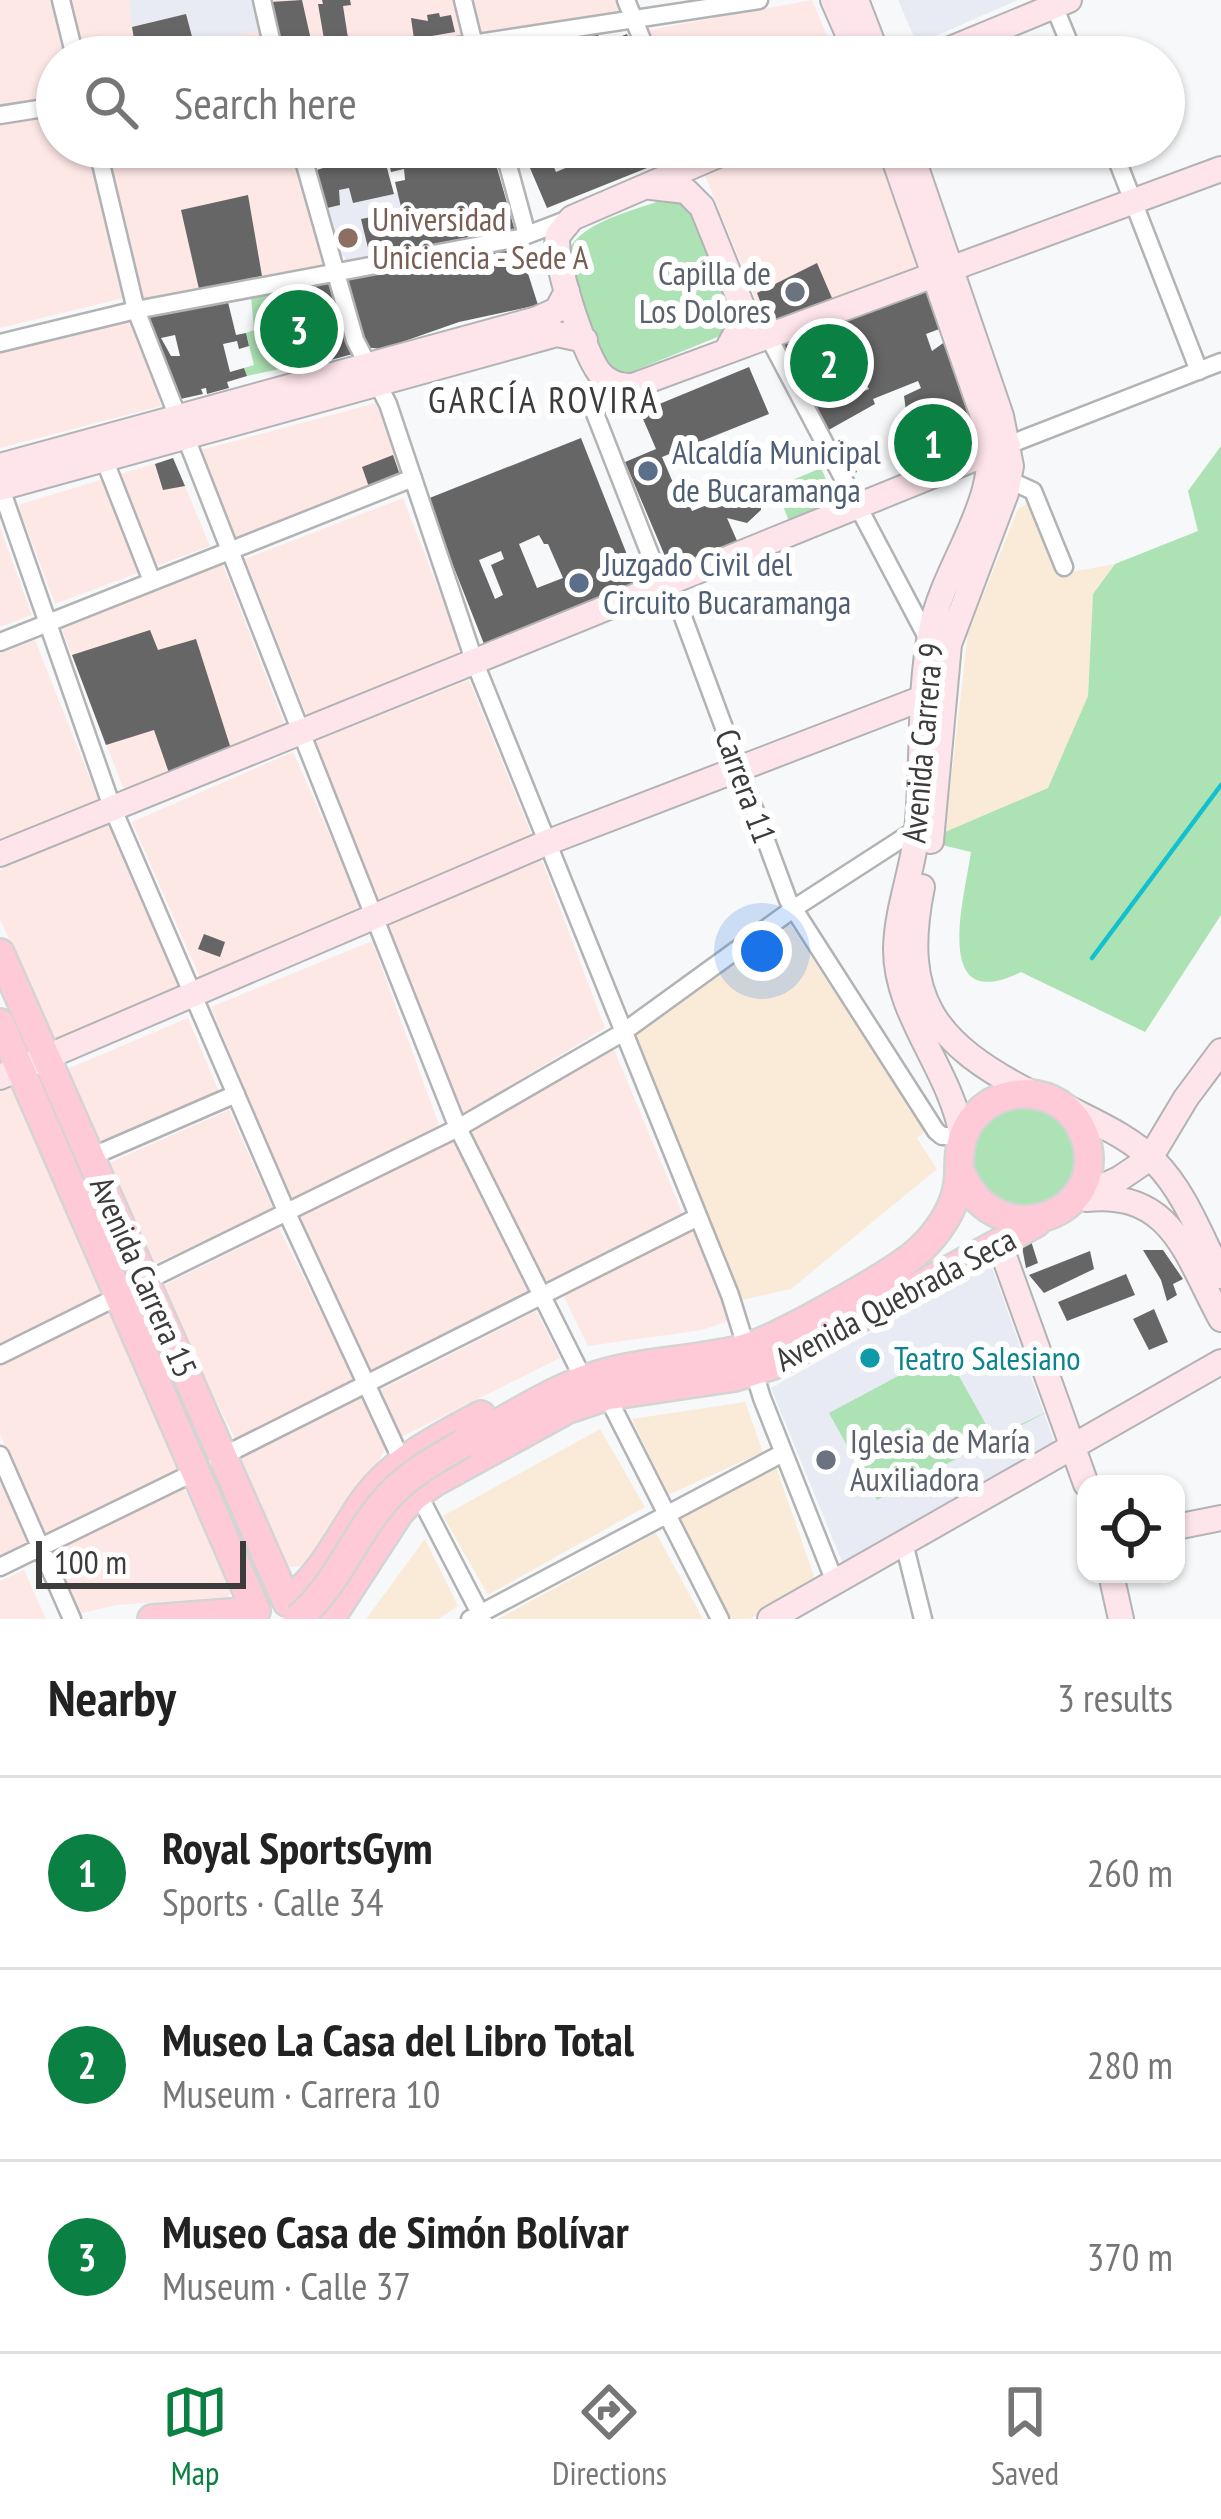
<!DOCTYPE html>
<meta charset="utf-8">
<style>
body{margin:0;font-family:"PT Sans Narrow",sans-serif;background:#f2f2f2;color:#222}
.controls{position:absolute;right:36px;bottom:36px;display:grid;overflow:hidden;border-radius:24px;box-shadow:0 3px 9px #0004}
.controls button{width:108px;height:108px;display:grid;place-items:center;padding:0;border:0;border-bottom:3px solid #e0e0e0;background:#fff;color:#222;font:60px sans-serif}
.scale{position:absolute;left:36px;bottom:30px;width:210px;box-sizing:border-box;padding-left:12px;border:6px solid #3c3c3c;border-top:0;font-size:33px;line-height:42px;white-space:nowrap;color:#3c3c3c;-webkit-text-stroke:9px #fff;paint-order:stroke}
.you{position:absolute;left:762px;top:951px;width:42px;height:42px;margin:-30px;border:9px solid #fff;border-radius:50%;background:#1a73e8;box-shadow:0 0 0 18px #1a73e833}
.badge{display:grid;place-items:center;width:78px;height:78px;border-radius:50%;background:#0b8043;color:#fff;font-size:39px;font-weight:700}
.pin{position:absolute;translate:-50% -50%;border:6px solid #fff;box-shadow:0 3px 12px #0006}
.list{margin:0;padding:0;list-style:none}
h2{display:flex;justify-content:space-between;align-items:center;height:156px;margin:0;padding:0 48px;font-size:51px}
h2 small{font-size:39px;font-weight:400;color:#767676}
.list li{display:grid;grid-template-columns:78px 1fr auto;gap:36px;align-items:center;box-sizing:border-box;height:192px;padding:0 48px;border-top:3px solid #e0e0e0}
.list b{display:block;font-size:45px;white-space:nowrap}
.list p{margin:0;font-size:39px;white-space:nowrap;color:#767676}
.list em{font-size:39px;font-style:normal;color:#767676}
.icon{flex:none;width:66px;height:66px;fill:none;stroke:currentColor;stroke-width:2;stroke-linecap:round;stroke-linejoin:round}
.map{position:relative;flex:none;width:1221px;height:1619px;overflow:hidden}
.search{position:absolute;background:#fff;box-shadow:0 3px 9px #0004;left:36px;right:36px;top:36px;height:132px;display:flex;align-items:center;gap:30px;box-sizing:border-box;padding:0 42px;border-radius:66px;color:#767676;font-size:45px}
.sheet{height:732px;background:#fff}
nav{display:flex;justify-content:space-around;align-items:center;box-sizing:border-box;height:168px;border-top:3px solid #e0e0e0;background:#fff;font-size:33px;color:#767676}
nav a{display:grid;justify-items:center;gap:6px}
nav .on{color:#0b8043}
.map>svg:first-child{display:block}
.commercial{fill:#fee8e6}
.industrial{fill:#faebd8}
.built{fill:#e8ebf3}
.green{fill:#ace2b4}
.lines{fill:none;stroke-linecap:round;stroke-linejoin:round}
.stream{stroke:#11c1cf;stroke-width:4.5}
.building{fill:#666667;fill-rule:evenodd}
.street-casing{stroke:#b2b3b4;stroke-width:21}
.secondary-casing{stroke:#b2b3b4;stroke-width:28}
.primary-casing{stroke:#d4d4d4;stroke-width:32}
.street{stroke:#fff;stroke-width:16}
.secondary{stroke:#fee4eb;stroke-width:24}
.primary{stroke:#fecad7;stroke-width:27}
.primary-bridge-casing{stroke:#d4d4d4;stroke-width:32;stroke-linecap:butt}
.primary-bridge{stroke:#fecad7;stroke-width:27}
.education-dot{fill:#8d6e63;stroke:#fff;stroke-width:4.5}
.worship-dot{fill:#6b7280;stroke:#fff;stroke-width:4.5}
.service-dot{fill:#5c6f8a;stroke:#fff;stroke-width:4.5}
.culture-dot{fill:#0f9aa8;stroke:#fff;stroke-width:4.5}
.labels{text-anchor:middle;stroke-width:12;stroke-linejoin:round;paint-order:stroke}
.education-label{font-size:33px;fill:#785e54;stroke:#fff;text-anchor:start}
.worship-label{font-size:33px;fill:#5b616d;stroke:#fff;text-anchor:end}
.service-label{font-size:33px;fill:#4e5e75;stroke:#fff;text-anchor:start}
.street-label{font-size:33px;fill:#3c3c3c;stroke:#fff}
.culture-label{font-size:33px;fill:#0d838f;stroke:#fff;text-anchor:start}
.neighbourhood-label{font-size:36px;letter-spacing:3px;fill:#3c3c3c;stroke:#fff}
</style>
<div class="map">
<svg width="1221" height="1619" viewBox="0 0 1221 1619">
<rect width="100%" height="100%" fill="#f7f8f9"/>
<!-- commercial -->
<path class="commercial" d="M0,0H53L66,57H57V100L0,109Z
M68,0H254L269,57H83Z
M269,0H453L461,36L330,57H282Z
M472,0H617L624,16L481,36Z
M812,0L836,57H660L649,30Z
M57,114V147H88L124,298L0,328V122Z
M105,147H292L325,269L141,304Z
M762,147H875L918,268L766,324L704,173Z
M135,321L161,406L0,448V351Z
M376,403L402,477L235,539L201,450Z
M173,458L210,546L55,604L18,505Z
M403,498L465,658L308,719L245,559Z
M0,527L32,615L0,627Z
M223,565L286,728L124,790L61,627Z
M35,640L99,801L0,841V654Z
M469,680L534,841L379,903L313,742Z
M293,752L363,910L201,980L132,822Z
M109,822L182,985L55,1042L0,919V870Z
M541,858L605,1028L463,1114L388,926Z
M372,941L439,1125L290,1201L211,1007Z
M188,1018L220,1094L100,1144L67,1069Z
M613,1047L684,1217L547,1283L469,1131Z
M12,1086L102,1298L0,1348V1092Z
M229,1110L274,1211L154,1264L109,1163Z
M455,1138L532,1294L372,1371L296,1216Z
M693,1226L729,1321L702,1330L588,1346L562,1293Z
M279,1228L356,1382L236,1441L159,1288Z
M109,1310L179,1472L45,1538L0,1434V1365Z
M536,1311L560,1358L401,1437L378,1391Z
M362,1398L388,1446L314,1559L305,1566L289,1567L240,1459Z
M0,1478L28,1543L0,1557Z
M184,1488L232,1591L228,1597L116,1605L78,1614L53,1550Z
M24,1570L46,1619H0V1581Z"/>
<!-- industrial -->
<path class="industrial" d="M1032,501L1060,574L1115,564L1093,594L1088,696L1048,789L945,832L968,633L1018,509Z
M788,922L926,1130L917,1138L937,1169L791,1289L742,1300L633,1035Z
M745,1402L763,1452L668,1495L632,1419Z
M600,1429L645,1507L488,1595L443,1516Z
M776,1467L816,1582L750,1619H732L679,1519Z
M656,1533L703,1619H498Z
M425,1539L458,1606L438,1619H366Z"/>
<!-- built -->
<path class="built" d="M129,0H254L261,30L194,44L186,14L132,27Z
M898,0H1018L917,44Z
M349,188L353,203L398,193L402,211L371,260L347,265L344,256L335,258L323,209L339,205V190Z
M991,1265L1055,1444L843,1564L771,1388Z"/>
<!-- green -->
<path class="green" d="M671,197L690,202L734,315L725,334L631,372L617,371L600,355L566,263C567,223 638,210 671,197Z
M268,294L277,335L272,336V341H278L284,368L247,376L244,368L254,365L246,333L254,330L251,297Z
M1221,446V915L1145,1032L1021,972C930,1017 965,896 971,852L942,845L945,832L1048,788L1088,696L1093,594L1115,564L1198,531L1188,491Z
M821,468L837,504L790,524L776,487Z
M972 1157a52 52 0 1 1 104 0a52 52 0 1 1-104 0Z
M945,1351L993,1437L1051,1410L877,1500L829,1413Z"/>
<g class="lines">
<!-- stream -->
<path class="stream" d="M1092,958L1221,785"/>
</g>
<!-- building -->
<path class="building" d="M302,0L311,40L324,39L318,4H323L322,0H350L351,5L343,6L348,38L356,37L358,52L285,57L270,2Z
M439,13L440,17L451,15L455,32L414,39L411,18L428,21L427,15Z
M186,14L194,44L222,38L225,57H137L132,27Z
M597,32L602,44L627,34L636,57H614L613,53L601,57H535Z
M303,147H330L334,163L309,168Z
M339,147H390L375,152L376,158L384,157L394,194L353,203L349,188L339,190L340,205L323,209L311,172L347,160V156L341,158Z
M393,147H491L515,231L371,260L361,219L402,211L395,182L405,180L404,169L391,172L388,158L395,156Z
M521,147H555L547,151L556,172L577,163L572,147H673L677,156L547,208Z
M248,195L262,276L199,289L181,210Z
M519,245L538,305L459,322L382,349L363,347L338,278L443,260L445,266Z
M817,263L832,298L768,322L757,293Z
M331,279L353,354L296,369L295,365L284,368L278,341L272,342V336L277,335L268,294L256,296Z
M927,282L942,328L926,334L932,351L946,341L973,432L963,435L965,439L974,436L976,442L965,453L915,472L905,460L914,457L911,449L902,452L895,442V436L913,429L923,452L926,449L917,432L921,430L924,435L957,423L955,410L931,419L924,405L906,411L904,396L921,388L918,381L873,399L875,404L825,432L773,340ZM855,367L869,389L848,398L845,392L853,389L844,372Z
M227,298L236,335L246,333L249,346L239,349L237,341L223,344L230,372L244,368L247,376L227,382L229,388L207,394L206,388L201,389L203,394L176,400L142,313ZM175,335L180,356H171L161,338Z
M749,367L769,414L662,457L680,499L686,496L692,511L722,499L730,488L742,483L760,492L761,510L747,523L727,518L738,543L670,568L625,462L656,449L640,412Z
M581,438L637,580L635,585L484,644L427,499ZM539,535L544,544H548L563,578L537,588L519,544ZM501,551L504,559L491,565L503,595L495,599L479,560Z
M839,439L857,472L849,476L830,442Z
M393,455L400,475L369,487L362,467Z
M173,458L185,486L163,490L155,464Z
M150,630L158,650L196,639L231,749L169,773L154,730L106,745L72,655Z
M204,934L225,942L220,957L198,949Z
M1031,1241L1038,1263L1026,1268L1022,1247Z
M1143,1250H1163L1183,1279L1173,1284L1177,1295L1167,1301L1161,1280Z
M1090,1251L1094,1269L1044,1293L1029,1275Z
M1126,1274L1135,1295L1067,1321L1058,1302Z
M1154,1309L1168,1342L1149,1350L1133,1319Z
M227,1482L249,1534L236,1540L213,1488Z"/>
<g class="lines">
<!-- street casing -->
<g class="street-casing">
<path id="street" d="M61,0L75,57
M262,0L275,57
M463,0L477,57
M626,0L649,57
M1052,1L1075,57
M386,57L759,0
M0,115L57,106
M97,147L136,310L301,732L458,1128L584,1380
M300,147L355,340L388,404L475,663L730,1295L762,1398L835,1582
M503,147L527,235
M1112,147L1199,371
M767,334L929,641
M0,343L136,310L519,238L566,220
M587,393L653,562L680,609L788,900L936,1131L942,1136H962
M1008,445L1221,362
M108,469L152,581
M1009,480L1033,491L1064,567
M0,486L112,807L287,1213L402,1461
M0,642L413,478
M86,1159L236,1094
M140,1284L458,1128L622,1033L793,909L923,825
M0,1355L123,1294
M607,1396L720,1619
M0,1455L72,1619
M217,1459L698,1217
M425,1507L483,1619
M904,1543L923,1619
M0,1567L199,1470
M470,1619L783,1453"/>
</g>
<!-- secondary casing -->
<g class="secondary-casing">
<path id="secondary" d="M833,0L858,57
M856,0L878,57
M931,57L1069,0
M737,147L572,218L558,235C552,257 584,353 599,372C608,383 619,386 633,386L1221,169
M890,147L985,422C1007,496 945,559 931,630C918,696 924,764 917,831C913,870 897,908 896,948C895,1014 951,1070 962,1136
M909,147L1001,416L1011,466L1006,493L949,644L931,841
M651,187L686,191L702,207L742,306L741,324L727,350
M0,466L537,319L557,310L567,291
M0,488L557,334L585,340
M0,854L1008,445
M922,887C899,999 935,1044 1033,1094
M0,1077L546,843L923,698
M1066,1107C1097,1123 1130,1137 1155,1162C1185,1192 1202,1239 1221,1276
M1086,1199C1172,1190 1186,1255 1221,1319
M1071,1201L1119,1179L1150,1158L1186,1098L1221,1051
M999,1242L1086,1484
M1176,1527L1221,1518
M1111,1574L1121,1619
M770,1619L1221,1362"/>
</g>
<!-- primary casing -->
<g class="primary-casing">
<path id="primary" d="M0,953L287,1602
M0,1023L256,1611
M464,1443C504,1421 543,1395 586,1379C634,1361 688,1362 738,1350C771,1343 885,1278 914,1255C932,1240 948,1219 955,1197C961,1181 958,1167 960,1152C963,1113 1000,1088 1037,1095C1059,1099 1076,1114 1084,1134C1114,1214 997,1259 961,1173
M287,1602C325,1573 340,1534 367,1497C397,1458 439,1438 481,1415
M152,1619L256,1611
M330,1619L399,1513L414,1497L433,1483L568,1409L607,1396L735,1377L773,1365L1036,1223"/>
</g>
<!-- street -->
<use href="#street" class="street"/>
<!-- secondary -->
<use href="#secondary" class="secondary"/>
<!-- primary -->
<use href="#primary" class="primary"/>
<!-- primary-bridge casing -->
<g class="primary-bridge-casing">
<path id="primary-bridge" d="M297,1619C340,1584 355,1529 394,1491C414,1471 440,1457 464,1443"/>
</g>
<!-- primary-bridge -->
<use href="#primary-bridge" class="primary-bridge"/>
</g>
<!-- markers -->
<circle class="education-dot" cx="348" cy="238" r="12"/>
<g class="worship-dot">
<circle cx="795" cy="292" r="12"/>
<circle cx="826" cy="1460" r="12"/>
</g>
<g class="service-dot">
<circle cx="648" cy="471" r="12"/>
<circle cx="579" cy="583" r="12"/>
</g>
<circle class="culture-dot" cx="870" cy="1358" r="12"/>
<g class="labels">
<!-- education labels -->
<g class="education-label">
<text x="372" y="231">Universidad<tspan x="372" dy="38">Uniciencia - Sede A</tspan></text>
</g>
<!-- worship labels -->
<g class="worship-label">
<text x="771" y="285">Capilla de<tspan x="771" dy="38">Los Dolores</tspan></text>
<text x="850" y="1453" text-anchor="start">Iglesia de María<tspan x="850" dy="38">Auxiliadora</tspan></text>
</g>
<!-- service labels -->
<g class="service-label">
<text x="672" y="464">Alcaldía Municipal<tspan x="672" dy="38">de Bucaramanga</tspan></text>
<text x="603" y="576">Juzgado Civil del<tspan x="603" dy="38">Circuito Bucaramanga</tspan></text>
</g>
<!-- street labels -->
<g class="street-label">
<text transform="translate(922 743) rotate(-85)" y="12">Avenida Carrera 9</text>
<text transform="translate(746 786) rotate(70)" y="12">Carrera 11</text>
<text transform="translate(144 1277) rotate(66)" y="12">Avenida Carrera 15</text>
<text transform="translate(895 1299) rotate(-28)" y="12">Avenida Quebrada Seca</text>
</g>
<!-- culture labels -->
<g class="culture-label">
<text x="894" y="1370">Teatro Salesiano</text>
</g>
<!-- neighbourhood labels -->
<g class="neighbourhood-label">
<text x="544" y="413">GARCÍA ROVIRA</text>
</g>
</g>
</svg>
<div class="controls">
<button><svg class="icon" aria-label="locate" viewBox="0 0 24 24"><circle cx="12" cy="12" r="6"/><path d="M12 2v4M12 18v4M2 12h4M18 12h4"/></svg></button>
</div>
<div class="scale">100 m</div>
<div class="you"></div>
<div class="pin badge" style="left:933px;top:443px">1</div>
<div class="pin badge" style="left:829px;top:363px">2</div>
<div class="pin badge" style="left:299px;top:329px">3</div>
<div class="search"><svg class="icon" aria-label="search" viewBox="0 0 24 24"><circle cx="10" cy="10" r="6"/><path d="M15 15l6 6"/></svg>Search here</div>
</div>
<section class="sheet">
<h2>Nearby<small>3 results</small></h2>
<ul class="list">
<li><span class="badge">1</span><div><b>Royal SportsGym</b><p>Sports · Calle 34</p></div><em>260 m</em></li>
<li><span class="badge">2</span><div><b>Museo La Casa del Libro Total</b><p>Museum · Carrera 10</p></div><em>280 m</em></li>
<li><span class="badge">3</span><div><b>Museo Casa de Simón Bolívar</b><p>Museum · Calle 37</p></div><em>370 m</em></li>
</ul>
</section>
<nav>
<a class="on"><svg class="icon" aria-label="map" viewBox="0 0 24 24"><path d="M3 6l6-2 6 2 6-2v14l-6 2-6-2-6 2zM9 4v14M15 6v14"/></svg>Map</a>
<a><svg class="icon" aria-label="directions" viewBox="0 0 24 24"><path d="M12 3l9 9-9 9-9-9zM9 14v-3h6M13 9l2 2-2 2"/></svg>Directions</a>
<a><svg class="icon" aria-label="saved" viewBox="0 0 24 24"><path d="M7 4h10v16l-5-4-5 4z"/></svg>Saved</a>
</nav>
